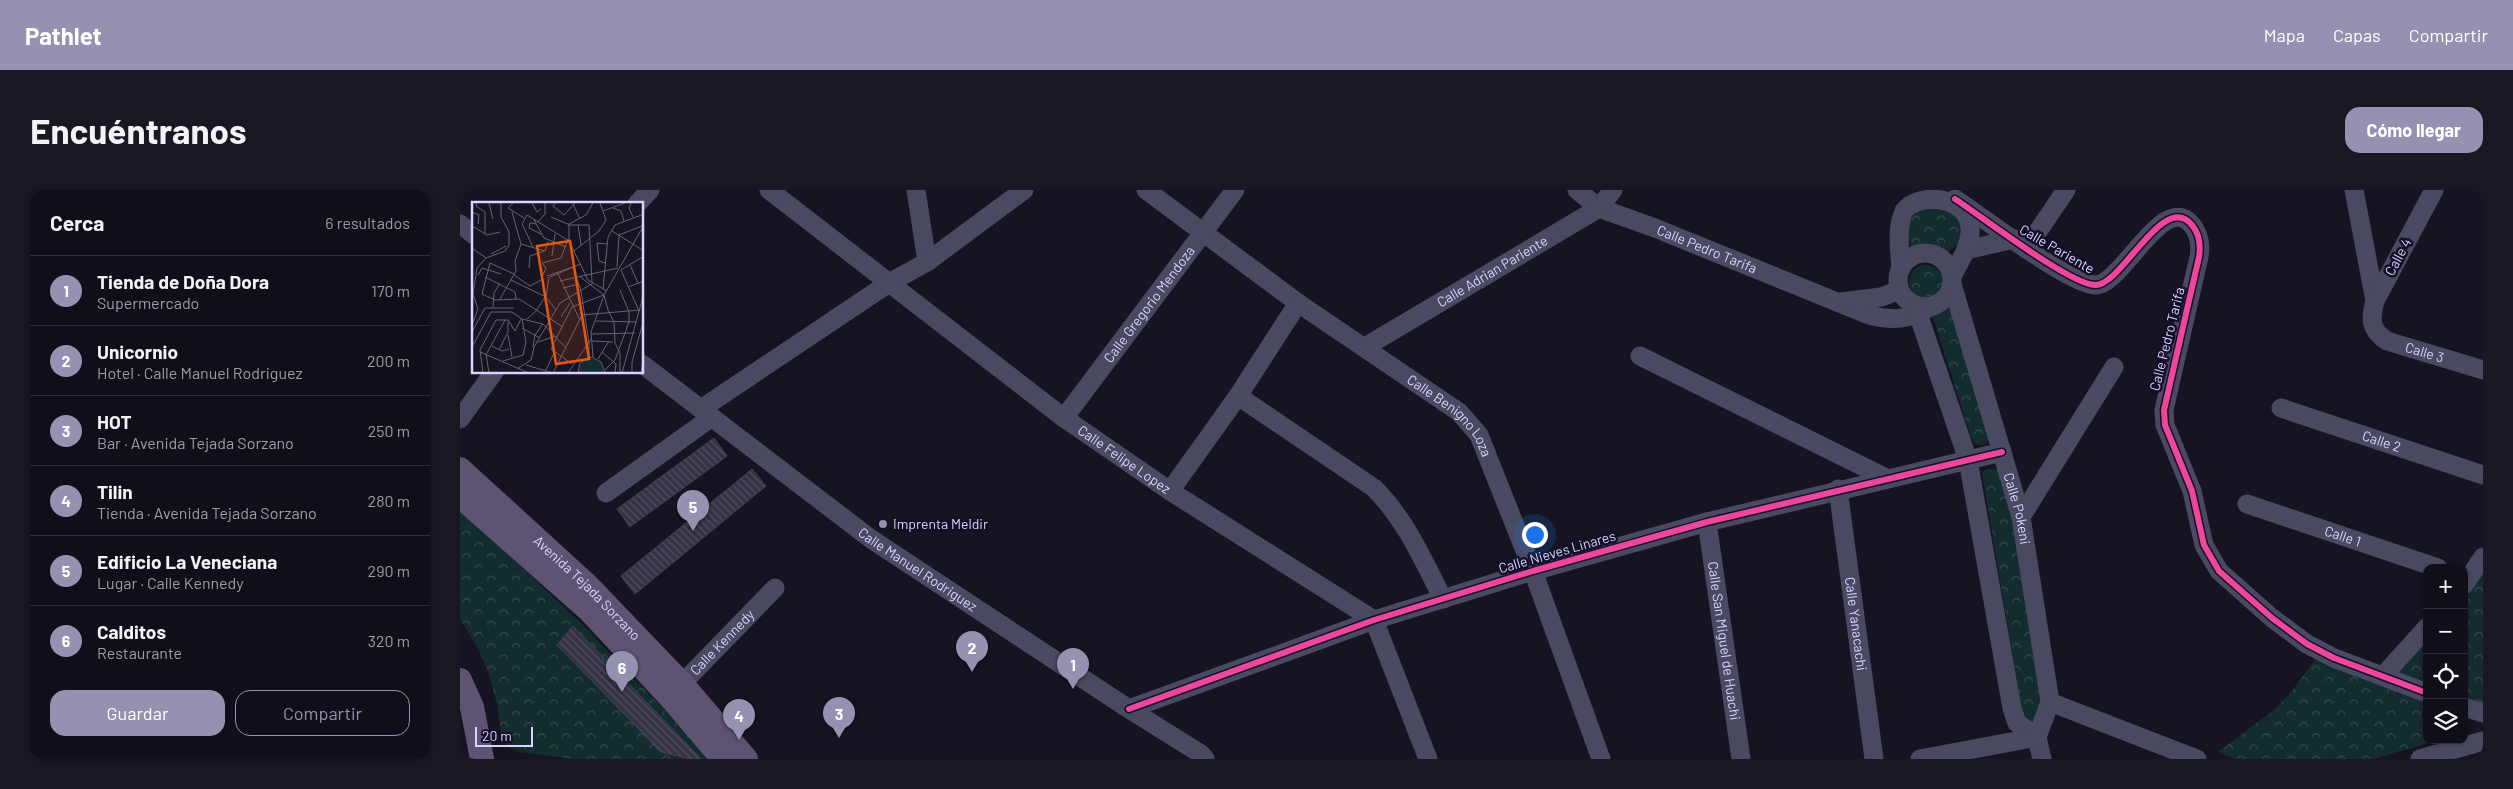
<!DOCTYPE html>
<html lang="es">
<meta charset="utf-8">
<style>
body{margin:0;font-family:Barlow,sans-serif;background:#191822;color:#f1f3f6}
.controls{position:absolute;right:15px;bottom:15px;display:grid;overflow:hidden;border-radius:10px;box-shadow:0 1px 4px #0004}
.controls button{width:45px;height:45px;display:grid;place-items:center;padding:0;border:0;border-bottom:1px solid #302f38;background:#100f19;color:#f1f3f6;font:25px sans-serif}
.scale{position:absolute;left:15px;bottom:12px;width:58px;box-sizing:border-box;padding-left:5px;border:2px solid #d9d4ff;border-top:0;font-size:14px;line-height:18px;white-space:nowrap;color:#d9d4ff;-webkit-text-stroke:4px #130f26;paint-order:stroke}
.you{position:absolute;left:1074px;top:344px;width:18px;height:18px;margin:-12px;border:4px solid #fff;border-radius:50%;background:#1a73e8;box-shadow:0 0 0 8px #1a73e833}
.badge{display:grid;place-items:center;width:32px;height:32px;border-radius:50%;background:#9591b1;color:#fff;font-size:16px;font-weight:700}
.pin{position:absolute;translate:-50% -41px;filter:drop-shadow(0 1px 2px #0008)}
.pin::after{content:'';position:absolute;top:26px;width:18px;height:15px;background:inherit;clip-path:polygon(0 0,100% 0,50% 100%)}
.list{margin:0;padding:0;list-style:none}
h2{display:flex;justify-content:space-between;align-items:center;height:65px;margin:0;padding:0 20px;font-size:21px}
h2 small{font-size:16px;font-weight:400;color:#9c9ca2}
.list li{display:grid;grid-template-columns:32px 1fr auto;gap:15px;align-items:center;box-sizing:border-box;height:70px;padding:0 20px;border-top:1px solid #302f38}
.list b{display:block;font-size:19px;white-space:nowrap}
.list p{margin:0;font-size:16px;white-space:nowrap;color:#9c9ca2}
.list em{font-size:16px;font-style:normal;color:#9c9ca2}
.actions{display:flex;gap:10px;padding:15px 20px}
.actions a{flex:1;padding:11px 0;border:1px solid #9591b1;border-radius:15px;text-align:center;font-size:18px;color:#9591b1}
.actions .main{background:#9591b1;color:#fff}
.icon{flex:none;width:28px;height:28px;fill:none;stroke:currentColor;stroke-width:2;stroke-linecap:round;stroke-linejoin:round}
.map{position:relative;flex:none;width:2023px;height:569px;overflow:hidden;border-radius:15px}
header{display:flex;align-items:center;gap:30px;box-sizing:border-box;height:70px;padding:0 25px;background:#9591b1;color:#fff}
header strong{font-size:24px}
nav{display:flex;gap:28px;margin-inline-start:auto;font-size:18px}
.intro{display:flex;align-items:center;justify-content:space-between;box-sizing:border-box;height:120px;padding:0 30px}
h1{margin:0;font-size:35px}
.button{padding:12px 22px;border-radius:15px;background:#9591b1;color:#fff;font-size:18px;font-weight:700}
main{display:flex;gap:30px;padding:0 30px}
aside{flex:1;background:#100f19;border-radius:15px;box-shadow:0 1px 4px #0004}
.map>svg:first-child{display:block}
.park{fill:url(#park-crowns)}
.building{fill:url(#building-back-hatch);stroke:#433f54}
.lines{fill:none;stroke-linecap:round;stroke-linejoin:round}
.minor{stroke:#4a4962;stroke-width:19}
.major{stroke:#5e5373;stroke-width:24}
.cycleway-casing{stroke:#130f26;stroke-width:9}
.cycleway{stroke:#ed469a;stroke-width:6}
.poi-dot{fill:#9591b1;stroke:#130f26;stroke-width:2}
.labels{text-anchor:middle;stroke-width:5;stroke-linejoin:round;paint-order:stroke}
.street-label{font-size:14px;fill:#d9d4ff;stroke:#130f26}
.poi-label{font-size:14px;fill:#d9d4ff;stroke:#130f26;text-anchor:start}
.inset-road{fill:none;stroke:#64617a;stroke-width:1}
.view{fill:#e8590c;fill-opacity:0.15;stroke:#e8590c;stroke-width:2.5}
.inset-edge{fill:none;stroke:#d9d4ff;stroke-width:2.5}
</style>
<header>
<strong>Pathlet</strong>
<nav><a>Mapa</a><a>Capas</a><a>Compartir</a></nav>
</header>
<div class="intro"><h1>Encuéntranos</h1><a class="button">Cómo llegar</a></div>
<main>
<aside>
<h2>Cerca<small>6 resultados</small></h2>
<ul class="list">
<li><span class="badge">1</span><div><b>Tienda de Doña Dora</b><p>Supermercado</p></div><em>170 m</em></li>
<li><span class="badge">2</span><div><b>Unicornio</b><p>Hotel · Calle Manuel Rodriguez</p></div><em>200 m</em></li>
<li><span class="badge">3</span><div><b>HOT</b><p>Bar · Avenida Tejada Sorzano</p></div><em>250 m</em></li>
<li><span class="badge">4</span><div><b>Tilin</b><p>Tienda · Avenida Tejada Sorzano</p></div><em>280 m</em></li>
<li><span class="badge">5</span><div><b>Edificio La Veneciana</b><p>Lugar · Calle Kennedy</p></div><em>290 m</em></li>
<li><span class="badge">6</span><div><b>Calditos</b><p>Restaurante</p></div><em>320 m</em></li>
</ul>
<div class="actions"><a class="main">Guardar</a><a>Compartir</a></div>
</aside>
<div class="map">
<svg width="2023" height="569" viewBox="0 0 2023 569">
<defs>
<pattern id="park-crowns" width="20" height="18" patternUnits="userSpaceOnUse" patternTransform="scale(1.25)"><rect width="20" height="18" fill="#132c2d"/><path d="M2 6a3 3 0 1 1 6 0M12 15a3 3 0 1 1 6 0" fill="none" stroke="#354a4c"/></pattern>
<pattern id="building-back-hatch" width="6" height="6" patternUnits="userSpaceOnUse" patternTransform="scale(1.25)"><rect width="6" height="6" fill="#343243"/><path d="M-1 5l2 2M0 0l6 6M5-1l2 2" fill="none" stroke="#514f5f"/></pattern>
</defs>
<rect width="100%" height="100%" fill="#161421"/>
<!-- park -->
<path class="park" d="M1475,10L1503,29L1500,52L1487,63C1475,54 1467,55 1452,59C1442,33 1453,21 1475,10Z
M1449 92a17 17 0 1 1 34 0a17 17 0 1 1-34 0Z
M1493,117L1528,246L1527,253L1522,255L1515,254L1511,247L1472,124Z
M1526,279H1537L1554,332L1582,524L1577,531L1569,532L1563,527L1522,283Z
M0,319L120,432L251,569H112L60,562L48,557L42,549L37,514L28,481L17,457L0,429Z
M2023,362V513L2004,507V391Z
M1967,427V493L1933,481L1929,473V464Z
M1858,466L1967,509V550H1979L1914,569H1774L1758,562L1814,520L1832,501Z"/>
<!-- building -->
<path class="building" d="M254,248L267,266L170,337L157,319Z
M292,279L306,296L175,404L161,386Z
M113,436L227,554L241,569H230L201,562L97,455Z"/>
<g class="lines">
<!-- minor -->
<g class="minor">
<path id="s1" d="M309,0L604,228L710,301L914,430L968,569"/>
<path d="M456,0L467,72"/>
<path id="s2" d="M686,0L838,113L999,222L1019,245L1073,381L1141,569"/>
<path id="s3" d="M1117,0L1139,18L1195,38L1409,125C1432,131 1449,130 1470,117"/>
<path d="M1894,0L1915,111"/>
<path id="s4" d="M1974,0L1915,111C1910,129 1910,140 1927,151L2023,180"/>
<path d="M1495,9C1521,26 1609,94 1635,95C1662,96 1703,0 1732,35C1740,45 1741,55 1739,67L1704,220L1705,235L1732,301L1744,355L1759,381L1812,428L1847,454L1874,468L1967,503"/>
<path d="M177,14L190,0"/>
<path d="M0,34L14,45"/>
<path d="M1566,59L1606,0"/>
<path d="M1506,60L1554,49"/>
<circle cx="1465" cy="90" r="27"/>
<path d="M1441,79C1440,61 1436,39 1444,21C1460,0 1514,7 1510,44C1508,60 1499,73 1492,86"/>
<path id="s5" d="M1492,94L1561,327L1590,512L1577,547L1582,569"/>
<path d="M1381,112L1421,107L1440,100"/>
<path d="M1455,115L1508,270L1552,518L1557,533L1577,547"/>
<path id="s6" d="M905,157L1139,18L1153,0"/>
<path d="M1180,166L1426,288"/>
<path id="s7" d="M182,174L411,349L669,519L741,564L745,569"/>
<path d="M778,206L914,298C946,330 963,370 983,409"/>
<path id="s8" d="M1821,218L2023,285"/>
<path d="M241,219L429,93L467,72L564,0"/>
<path id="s9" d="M604,228L775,0"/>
<path d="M0,229L34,182"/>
<path id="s10" d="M1378,299L1414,569"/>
<path d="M710,301L778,206L838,113"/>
<path d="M146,303L252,227"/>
<path id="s11" d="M1787,314L1978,378"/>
<path d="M1561,327L1654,177"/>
<path id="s12" d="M1247,332L1281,569"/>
<path d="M2004,395L2023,367"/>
<path d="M1923,486L1967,437"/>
<path id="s13" d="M212,504L315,398"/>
<path d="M1590,512L1737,569"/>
<path d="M2004,517L2023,523"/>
<path d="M669,519L914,430L1073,381L1247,332L1542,262"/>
<path d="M1460,569L1577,547"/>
<path d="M1960,569L2023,551"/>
</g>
<!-- major -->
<g class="major">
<path id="s14" d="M0,279L128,396L222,494L286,569"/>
<path d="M0,306L130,421L210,507L263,569"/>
<path d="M0,490L12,517L22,569"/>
</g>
<!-- cycleway casing -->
<g class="cycleway-casing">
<path id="cycleway" d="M1495,9C1521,26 1609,94 1635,95C1662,96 1703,0 1732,35C1740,45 1741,55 1739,67L1704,220L1705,235L1732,301L1744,355L1759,381L1812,428L1847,454L1874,468L1967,503
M669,519L914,430L1073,381L1247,332L1542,262"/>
</g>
<!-- cycleway -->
<use href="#cycleway" class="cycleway"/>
</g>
<!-- markers -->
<circle class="poi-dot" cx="423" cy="334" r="5"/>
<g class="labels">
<!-- street labels -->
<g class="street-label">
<text dy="5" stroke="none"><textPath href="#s3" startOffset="144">Calle Pedro Tarifa</textPath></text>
<text transform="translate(1597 59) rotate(30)" y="5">Calle Pariente</text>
<text transform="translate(1938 67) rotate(-62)" y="5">Calle 4</text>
<text dy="5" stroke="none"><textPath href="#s6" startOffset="148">Calle Adrian Pariente</textPath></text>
<text dy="5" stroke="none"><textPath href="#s9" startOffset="142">Calle Gregorio Mendoza</textPath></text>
<text transform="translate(1707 149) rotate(-76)" y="5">Calle Pedro Tarifa</text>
<text dy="5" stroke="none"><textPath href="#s4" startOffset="211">Calle 3</textPath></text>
<text dy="5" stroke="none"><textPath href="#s2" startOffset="380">Calle Benigno Loza</textPath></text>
<text dy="5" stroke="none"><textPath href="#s8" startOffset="106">Calle 2</textPath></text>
<text dy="5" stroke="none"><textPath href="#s1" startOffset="446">Calle Felipe Lopez</textPath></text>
<text dy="5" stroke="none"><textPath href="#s5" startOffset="234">Calle Pokeni</textPath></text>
<text dy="5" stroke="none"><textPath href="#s11" startOffset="101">Calle 1</textPath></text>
<text transform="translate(1097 362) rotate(-16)" y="5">Calle Nieves Linares</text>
<text dy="5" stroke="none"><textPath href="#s7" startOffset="344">Calle Manuel Rodriguez</textPath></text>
<text dy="5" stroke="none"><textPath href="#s14" startOffset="174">Avenida Tejada Sorzano</textPath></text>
<text dy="5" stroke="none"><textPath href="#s10" startOffset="136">Calle Yanacachi</textPath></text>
<text dy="5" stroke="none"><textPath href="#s12" startOffset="120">Calle San Miguel de Huachi</textPath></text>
<text dy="5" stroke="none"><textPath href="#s13" startOffset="72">Calle Kennedy</textPath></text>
</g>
<!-- poi labels -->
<g class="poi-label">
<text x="433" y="339">Imprenta Meldir</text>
</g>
</g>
<!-- overview -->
<g transform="translate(12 12)">
<rect width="171" height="171" fill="#161421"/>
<path d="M117,156L128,160L132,171H106L108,163Z" fill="#132c2d"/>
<path class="inset-road" d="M5,1L4,4L13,10V32M17,1L21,17M41,1L36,6L52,16M60,1L65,10L69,7M83,1L81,4L92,13L103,1M128,1L134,18M159,1L157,6L161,15M101,2L108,17M141,6L149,9L152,19M131,9L153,1M0,10L7,13L6,22M40,10L49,42M79,15L98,23H117L120,80M62,18L72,36L94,45M66,20L73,12V1M64,22L58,21L57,26L69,32M106,23L109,43M0,24L15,33L28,30M140,29L172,49M97,39V22L114,13L121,1M49,42L73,49L76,39M61,45L50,22L55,13L97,39L116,78L135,89M0,46L14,56M102,49L127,29L134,18M19,52L34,44M80,54L83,32M70,61L89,56L96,37M70,61L74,66L70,75M133,61L127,59L125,41L135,42M158,63L166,81M101,65L109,89L117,141M145,65L147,33L170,24M57,66L58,54L72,49M149,68L167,109M149,68L172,54M85,70L108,118M42,72L18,61L10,92L23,98L47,97L91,125M6,73L10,66L29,72M42,73L58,84L71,77M75,74L101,65M107,74L132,93M13,75L43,90L44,97M78,75L108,62M39,78L74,95L84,108M88,79L146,66M156,85L172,79M91,86L107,82M131,87L136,35L143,23L172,12M132,93L136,108M74,95L77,75M28,97L44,69L43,59L49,42M21,105L22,91L28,81M136,108L142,120L143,141L148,151V171M89,115L98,101M55,117L64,109L73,95M36,118L43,129L49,117M124,119L164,120M0,123L6,107L1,92L5,66L14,56L33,49L37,43V30L29,15V1M50,126L68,136M0,130L13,106H42M119,132L163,131M36,133L40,155M117,139V156M120,139L141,140M66,140L84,134M20,144L30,149L37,147M0,145L19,110H40L50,117L71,122L94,146M61,145L63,133L71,122M27,148L36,130V120M8,150L57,171M130,150L144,162L143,171M14,151L17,171M15,151L33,118M121,155L119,130L132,93L172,23M126,157L137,139M31,159L51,153L54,140L50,117M100,162L79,147L100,105L132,93M54,163L81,171M45,167L59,158L62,145L88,101L121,81M74,168L82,151M133,168L143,158L157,120V110L148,88M11,171L8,148L24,118H36M81,171L110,113L168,108M96,171L119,137M106,171L108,161L119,155L129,160L133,171M150,171L172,91M160,171V160L172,117M169,171L172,150"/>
<path class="view" d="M98,39L117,157L84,162L65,44Z"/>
<rect width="171" height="171" class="inset-edge"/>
</g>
</svg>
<div class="controls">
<button>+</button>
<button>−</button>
<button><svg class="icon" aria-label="locate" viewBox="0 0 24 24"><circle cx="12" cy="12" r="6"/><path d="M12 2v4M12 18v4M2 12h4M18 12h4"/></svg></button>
<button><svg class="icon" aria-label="layers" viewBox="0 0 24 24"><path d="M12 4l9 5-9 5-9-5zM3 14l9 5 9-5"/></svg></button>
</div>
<div class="scale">20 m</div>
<div class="you"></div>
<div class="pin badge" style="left:613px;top:499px">1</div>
<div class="pin badge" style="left:512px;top:482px">2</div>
<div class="pin badge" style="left:379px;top:548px">3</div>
<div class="pin badge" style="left:279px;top:550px">4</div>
<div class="pin badge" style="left:233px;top:341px">5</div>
<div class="pin badge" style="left:162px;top:502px">6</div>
</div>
</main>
